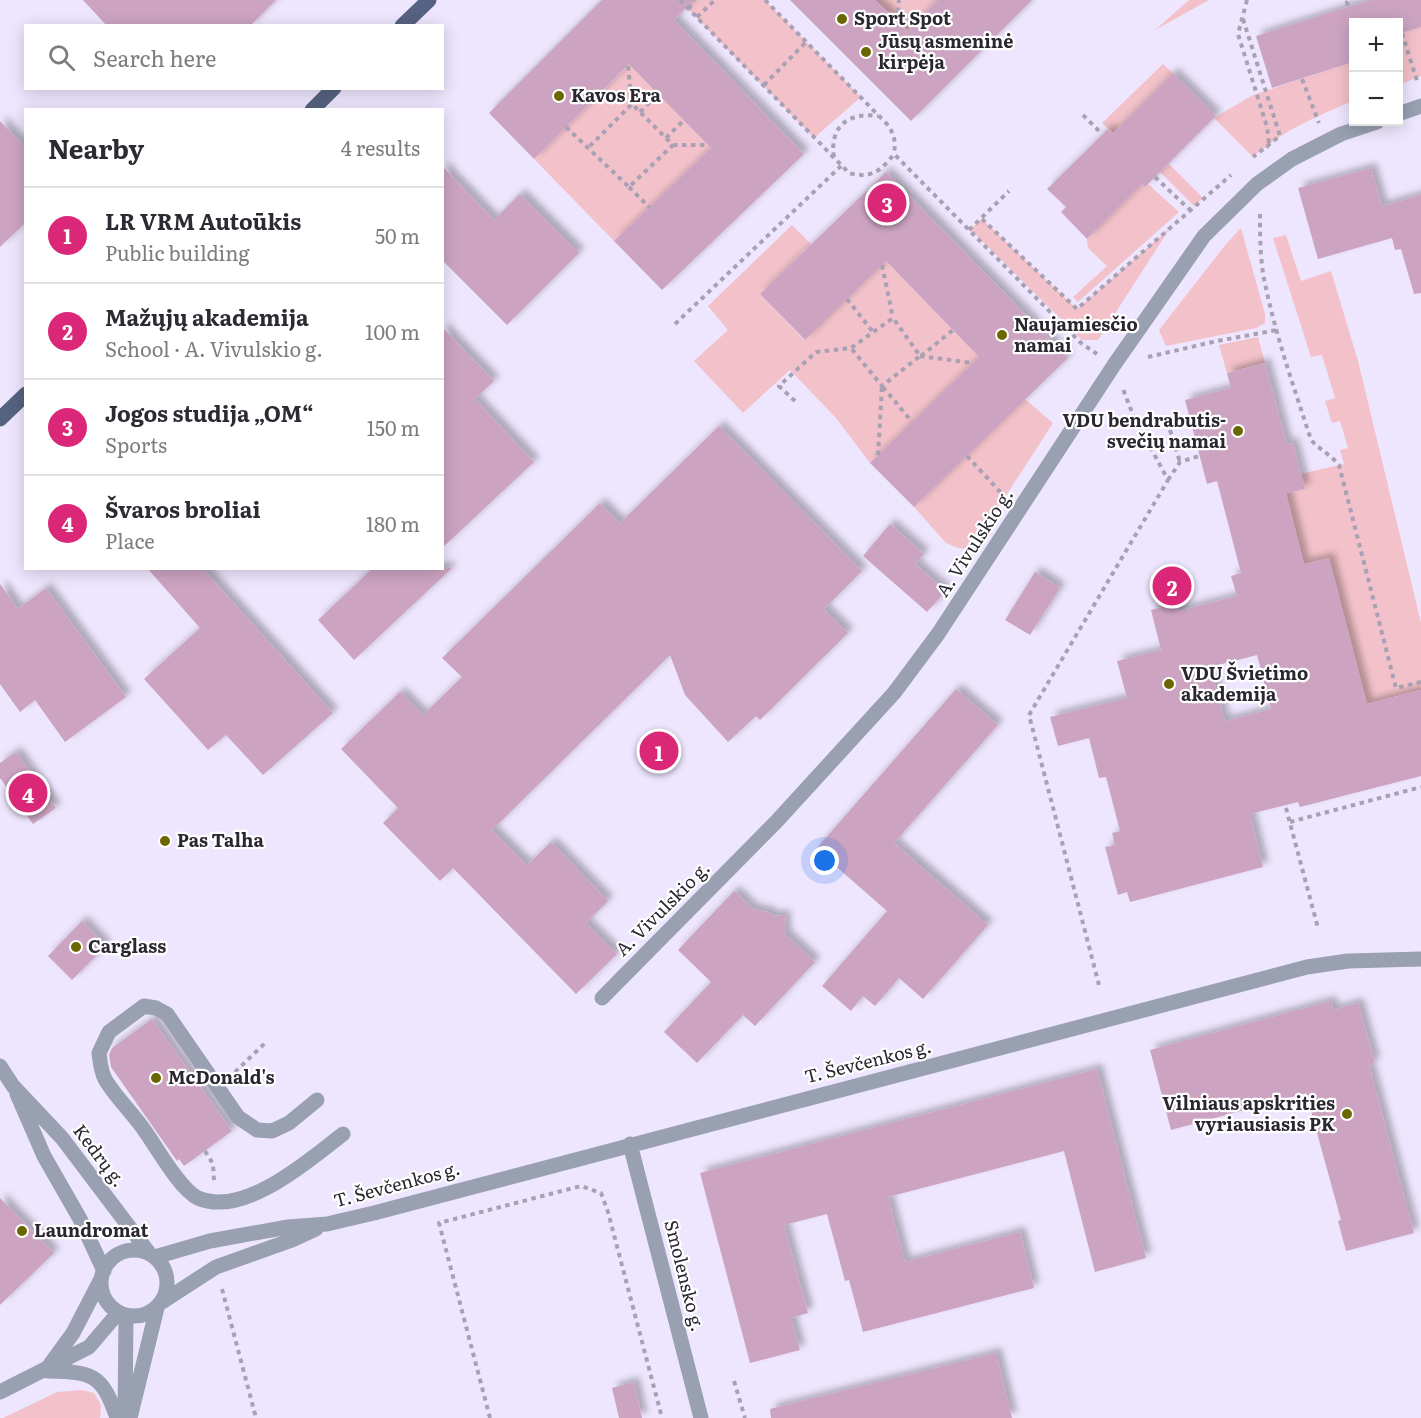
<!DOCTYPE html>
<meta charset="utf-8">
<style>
body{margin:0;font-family:Literata,serif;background:#f7f7f7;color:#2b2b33}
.controls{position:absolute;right:18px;top:18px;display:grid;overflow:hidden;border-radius:0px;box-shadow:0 3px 15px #0003}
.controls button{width:54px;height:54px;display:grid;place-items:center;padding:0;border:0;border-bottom:2px solid #e1e1e2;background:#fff;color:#2b2b33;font:30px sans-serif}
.you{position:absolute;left:825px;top:861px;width:21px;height:21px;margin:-15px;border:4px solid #fff;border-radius:50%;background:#1a73e8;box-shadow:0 0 0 9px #1a73e833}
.badge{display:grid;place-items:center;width:39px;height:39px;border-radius:50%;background:#db2777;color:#fff;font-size:20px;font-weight:700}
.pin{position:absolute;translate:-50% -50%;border:3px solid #fff;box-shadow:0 2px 6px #0006}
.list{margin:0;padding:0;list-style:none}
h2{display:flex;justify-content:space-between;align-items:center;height:78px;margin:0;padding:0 24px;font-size:26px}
h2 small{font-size:20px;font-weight:400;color:#7c7c81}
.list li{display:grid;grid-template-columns:39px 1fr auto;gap:18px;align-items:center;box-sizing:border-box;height:96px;padding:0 24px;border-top:2px solid #e1e1e2}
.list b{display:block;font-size:22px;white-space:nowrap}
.list p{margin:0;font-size:20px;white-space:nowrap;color:#7c7c81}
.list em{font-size:20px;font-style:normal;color:#7c7c81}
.icon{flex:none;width:33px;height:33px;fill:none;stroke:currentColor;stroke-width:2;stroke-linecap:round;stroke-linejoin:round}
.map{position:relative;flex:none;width:1421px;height:1418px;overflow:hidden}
.search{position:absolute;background:#fff;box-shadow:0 3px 15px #0003;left:24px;top:24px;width:420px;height:66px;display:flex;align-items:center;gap:15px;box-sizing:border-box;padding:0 21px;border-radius:0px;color:#7c7c81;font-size:22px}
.panel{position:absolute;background:#fff;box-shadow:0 3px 15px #0003;left:24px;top:108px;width:420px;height:462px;border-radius:0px}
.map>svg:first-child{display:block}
.green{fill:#f3c1c9}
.building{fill:#cca4c2;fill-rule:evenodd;filter:url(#shadow)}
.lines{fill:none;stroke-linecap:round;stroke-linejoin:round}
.path{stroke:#a8a1b4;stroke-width:4;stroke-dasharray:4.5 4.5;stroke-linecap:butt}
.lane{stroke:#98a0b2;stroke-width:15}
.street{stroke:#98a0b2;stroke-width:15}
.primary{stroke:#566281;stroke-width:15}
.poi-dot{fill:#6b6600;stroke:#fff;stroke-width:2}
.labels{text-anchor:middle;stroke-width:4.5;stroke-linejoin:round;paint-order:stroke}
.poi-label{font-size:18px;font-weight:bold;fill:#2a2730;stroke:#fff;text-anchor:start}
.street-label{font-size:18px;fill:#2a2730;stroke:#fff}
</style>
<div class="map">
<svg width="1421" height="1418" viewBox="0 0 1421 1418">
<defs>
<filter id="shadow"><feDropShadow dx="5.5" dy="-5.5" stdDeviation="3" flood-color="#0004"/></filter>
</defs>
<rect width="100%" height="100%" fill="#eee6fe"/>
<!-- green -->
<path class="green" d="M679,0H765L861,97L814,138Z
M875,0H938L908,30Z
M1189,0H1209L1155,30Z
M1421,27V76L1399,85L1398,34Z
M1353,62V101C1317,116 1282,131 1253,157L1214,118L1253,95Z
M630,64L711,148L614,241L534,159Z
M1163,64L1173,73L1113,133L1102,123Z
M1169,164L1203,198L1194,206L1160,172Z
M1142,184L1145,187L1148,184L1179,212L1078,302L1073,297L1107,266L1088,248L1087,239Z
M982,219L1077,309L1170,228L1098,340H1082L970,229Z
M792,225L811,244L760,294L804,340L886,261L979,357L870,463L836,418L790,370L743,413L694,361L728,330L708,306Z
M1241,228L1265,314V323L1256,328L1166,346L1159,330L1226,244Z
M1286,235L1301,281L1331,271L1358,361L1421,623V690L1317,717L1329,558L1298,566L1286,493L1304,488L1300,474L1344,464L1340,450L1348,448L1340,421L1332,423L1325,401L1335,398L1322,355L1311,357L1273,238Z
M1258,337L1265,363L1227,373L1219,345Z
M1025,399L1053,423L985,528L992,533L978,549L958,548L946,543L914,507Z
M82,1390L94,1393L101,1405L100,1418H3L57,1392Z"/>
<!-- building -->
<path class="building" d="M83,0H276L250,26H107Z
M602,0H694L674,20L804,154L662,290L614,241L711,148L658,94L629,64L534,159L489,113Z
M790,0H875L907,31L938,0H1032L911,121Z
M1370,0H1421V27L1398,34V22H1353V62L1272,88L1256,36Z
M1173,73L1216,116L1145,187L1142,184L1087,239L1061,212L1066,207L1047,189L1108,129L1113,133Z
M0,121L26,148V222L0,247Z
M442,166L494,220L520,194L579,253L507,325L442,260Z
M1371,168L1382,206L1421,195V293L1414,294L1401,249L1395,250L1392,238L1318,259L1298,188Z
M886,172L1068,358L914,507L870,463L979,357L886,261L805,340L760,294Z
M442,327L494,381L475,399L534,462L442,548Z
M1265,363L1287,445L1293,443L1305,489L1286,493L1304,564L1329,558L1367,704L1421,690V776L1300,807L1298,802L1250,814L1263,867L1130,902L1127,892L1118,895L1105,847L1115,845L1112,833L1120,831L1106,777L1099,778L1089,738L1058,746L1050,717L1127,698L1117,661L1161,650L1151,610L1177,603L1179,611L1237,596L1231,576L1241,573L1217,481L1207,484L1185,400L1231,388L1227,373ZM1257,655L1271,709L1225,721L1210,667Z
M719,426L862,571L824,609L848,633L760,720L756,716L728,742L685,695L670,655L492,830L527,865L551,842L608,901L586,923L617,954L576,994L453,868L440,881L383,823L398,808L341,749L400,692L423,715L462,677L442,658L600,503L620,523Z
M890,524L924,554L915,564L946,591L927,612L863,556Z
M147,568H202L333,713L263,775L226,735L208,750L144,679L200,628Z
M373,568H452L354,660L318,620Z
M1035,572L1060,588L1030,635L1005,620Z
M0,584L18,609L46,588L126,697L65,742L35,700L20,712L0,684Z
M956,689L998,725L894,843L988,925L923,999L899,978L875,1006L863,996L851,1011L822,986L887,911L816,849Z
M16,752L56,808L33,824L0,778V763Z
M734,891L753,909L768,912L773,916L785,915L786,935L815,962L755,1026L743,1015L697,1063L664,1032L711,982L678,950Z
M82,921L106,946L72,980L48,956Z
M1331,1001L1333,1010L1358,1003L1375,1063L1369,1065L1414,1233L1346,1251L1338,1221L1341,1220L1306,1093L1171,1130L1150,1050Z
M152,1019L232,1131L184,1166L179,1159L177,1161L111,1067L109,1055L112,1048Z
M1097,1069L1146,1258L1095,1272L1064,1151L888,1197L905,1262L1020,1232L1034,1288L863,1332L849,1280L845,1281L827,1214L784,1225L808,1313L791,1318L800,1350L750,1363L700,1173Z
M0,1198L54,1253L0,1305Z
M996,1353L1012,1418H771L770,1409Z
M634,1382L642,1418H619L612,1388Z"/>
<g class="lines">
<!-- path -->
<path class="path" d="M680,0L849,173C871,179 881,171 894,154L1062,324L1081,343L1097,354
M765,0L886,123C894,133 896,140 894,154
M1247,0L1238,34L1267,127L1269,143L1267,148
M1348,6L1347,2L1352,0
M689,9L694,0
M697,17L715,0
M1243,19L1280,136L1253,157
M897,21L899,0
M1402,33L1418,84
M628,66L632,104
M1302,79L1319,123
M764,85L806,42
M640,112L658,94
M1083,115L1102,134
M566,127L629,187L673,145L632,104L588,148
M666,138L684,120
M673,145H708
M834,157C829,126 849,112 878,116
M1155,177L1190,210
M629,187L650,208
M1260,214C1260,238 1260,264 1266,288C1277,340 1295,390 1311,440C1320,450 1331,455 1339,465L1396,688L1421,682
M982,219L1077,309L1231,175
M969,230L1009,191
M882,265L893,318
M847,299L873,332
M675,324L841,166
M920,356L973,363
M921,356L953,330
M1148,357L1217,341L1277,330
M883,387L912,422
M795,401L779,386L816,352L851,348L893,318L920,356L882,386L851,348
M1170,430L1180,462
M878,455L882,386
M967,456L1003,495
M1168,480L1180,462L1199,456
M1286,808L1318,928
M1290,822L1421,787
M1099,985L1029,715L1168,480L1133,415L1123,389
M235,1072L266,1042
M205,1151L213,1164L214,1181
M222,1289L256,1418
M734,1381L745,1418
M490,1418L439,1223L581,1186L601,1193L608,1212L662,1418"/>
<!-- lane -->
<path class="lane" d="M317,1100L289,1123L272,1131L257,1130L238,1117L167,1014L156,1008L144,1006L109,1032L99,1053C100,1061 101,1072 105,1079C114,1096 136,1116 147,1134C158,1150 181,1190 198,1198C244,1218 309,1160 343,1134"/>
<!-- street -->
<path class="street" d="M1398,114L1421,106
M602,998L776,822L894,693L938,634L1114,365L1204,236L1257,184L1292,159L1341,134L1377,122
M0,1066L13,1086L62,1138L149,1253
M17,1094L44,1156L80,1219L104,1271
M630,1144L701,1418
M101 1283a33 33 0 1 1 66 0a33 33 0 1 1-66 0Z
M155,1257L210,1241L288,1227L327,1224L374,1213L1307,967L1348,961L1421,959
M162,1302L216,1267L292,1240L316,1229
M49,1366L73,1333L101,1279
M48,1371C93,1372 102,1374 117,1418
M0,1392L89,1347L118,1313
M125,1415L126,1316
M130,1418L157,1308"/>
<!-- primary -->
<path class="primary" d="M402,26L429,0
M312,110L334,88
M0,419L26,394"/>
</g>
<!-- markers -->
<g class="poi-dot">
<circle cx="842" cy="19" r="6"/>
<circle cx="866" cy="52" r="6"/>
<circle cx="559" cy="96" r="6"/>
<circle cx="1002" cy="335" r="6"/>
<circle cx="1238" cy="431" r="6"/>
<circle cx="1169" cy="684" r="6"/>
<circle cx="165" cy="841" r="6"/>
<circle cx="76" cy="947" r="6"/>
<circle cx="156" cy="1078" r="6"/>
<circle cx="1347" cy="1114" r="6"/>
<circle cx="22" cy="1231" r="6"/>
</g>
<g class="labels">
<!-- poi labels -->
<g class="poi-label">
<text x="854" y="25">Sport Spot</text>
<text x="878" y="48">Jūsų asmeninė<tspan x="878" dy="21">kirpėja</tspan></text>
<text x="571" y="102">Kavos Era</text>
<text x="1014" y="331">Naujamiesčio<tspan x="1014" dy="21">namai</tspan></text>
<text x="1226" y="427" text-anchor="end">VDU bendrabutis-<tspan x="1226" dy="21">svečių namai</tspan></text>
<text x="1181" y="680">VDU Švietimo<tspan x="1181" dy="21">akademija</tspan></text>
<text x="177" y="847">Pas Talha</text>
<text x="88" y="953">Carglass</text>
<text x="168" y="1084">McDonald's</text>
<text x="1335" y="1110" text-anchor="end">Vilniaus apskrities<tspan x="1335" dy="21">vyriausiasis PK</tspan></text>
<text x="34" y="1237">Laundromat</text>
</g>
<!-- street labels -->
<g class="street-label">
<text transform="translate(975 543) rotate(-57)" y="6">A. Vivulskio g.</text>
<text transform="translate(663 909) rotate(-45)" y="6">A. Vivulskio g.</text>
<text transform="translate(868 1062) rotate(-14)" y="6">T. Ševčenkos g.</text>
<text transform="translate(99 1156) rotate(53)" y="6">Kedrų g.</text>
<text transform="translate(397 1185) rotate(-15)" y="6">T. Ševčenkos g.</text>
<text transform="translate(684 1276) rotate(76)" y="6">Smolensko g.</text>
</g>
</g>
</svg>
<div class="controls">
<button>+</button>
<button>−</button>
</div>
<div class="you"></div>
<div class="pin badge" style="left:659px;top:751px">1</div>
<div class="pin badge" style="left:1172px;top:586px">2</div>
<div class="pin badge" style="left:887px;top:203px">3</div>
<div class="pin badge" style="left:28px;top:793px">4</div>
<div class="search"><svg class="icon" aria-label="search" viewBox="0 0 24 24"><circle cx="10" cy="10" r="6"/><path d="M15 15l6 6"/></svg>Search here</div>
<section class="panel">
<h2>Nearby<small>4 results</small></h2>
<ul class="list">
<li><span class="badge">1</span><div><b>LR VRM Autoūkis</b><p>Public building</p></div><em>50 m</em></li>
<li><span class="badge">2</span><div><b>Mažųjų akademija</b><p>School · A. Vivulskio g.</p></div><em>100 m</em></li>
<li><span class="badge">3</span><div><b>Jogos studija „OM“</b><p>Sports</p></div><em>150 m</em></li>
<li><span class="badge">4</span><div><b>Švaros broliai</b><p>Place</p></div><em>180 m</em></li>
</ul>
</section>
</div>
